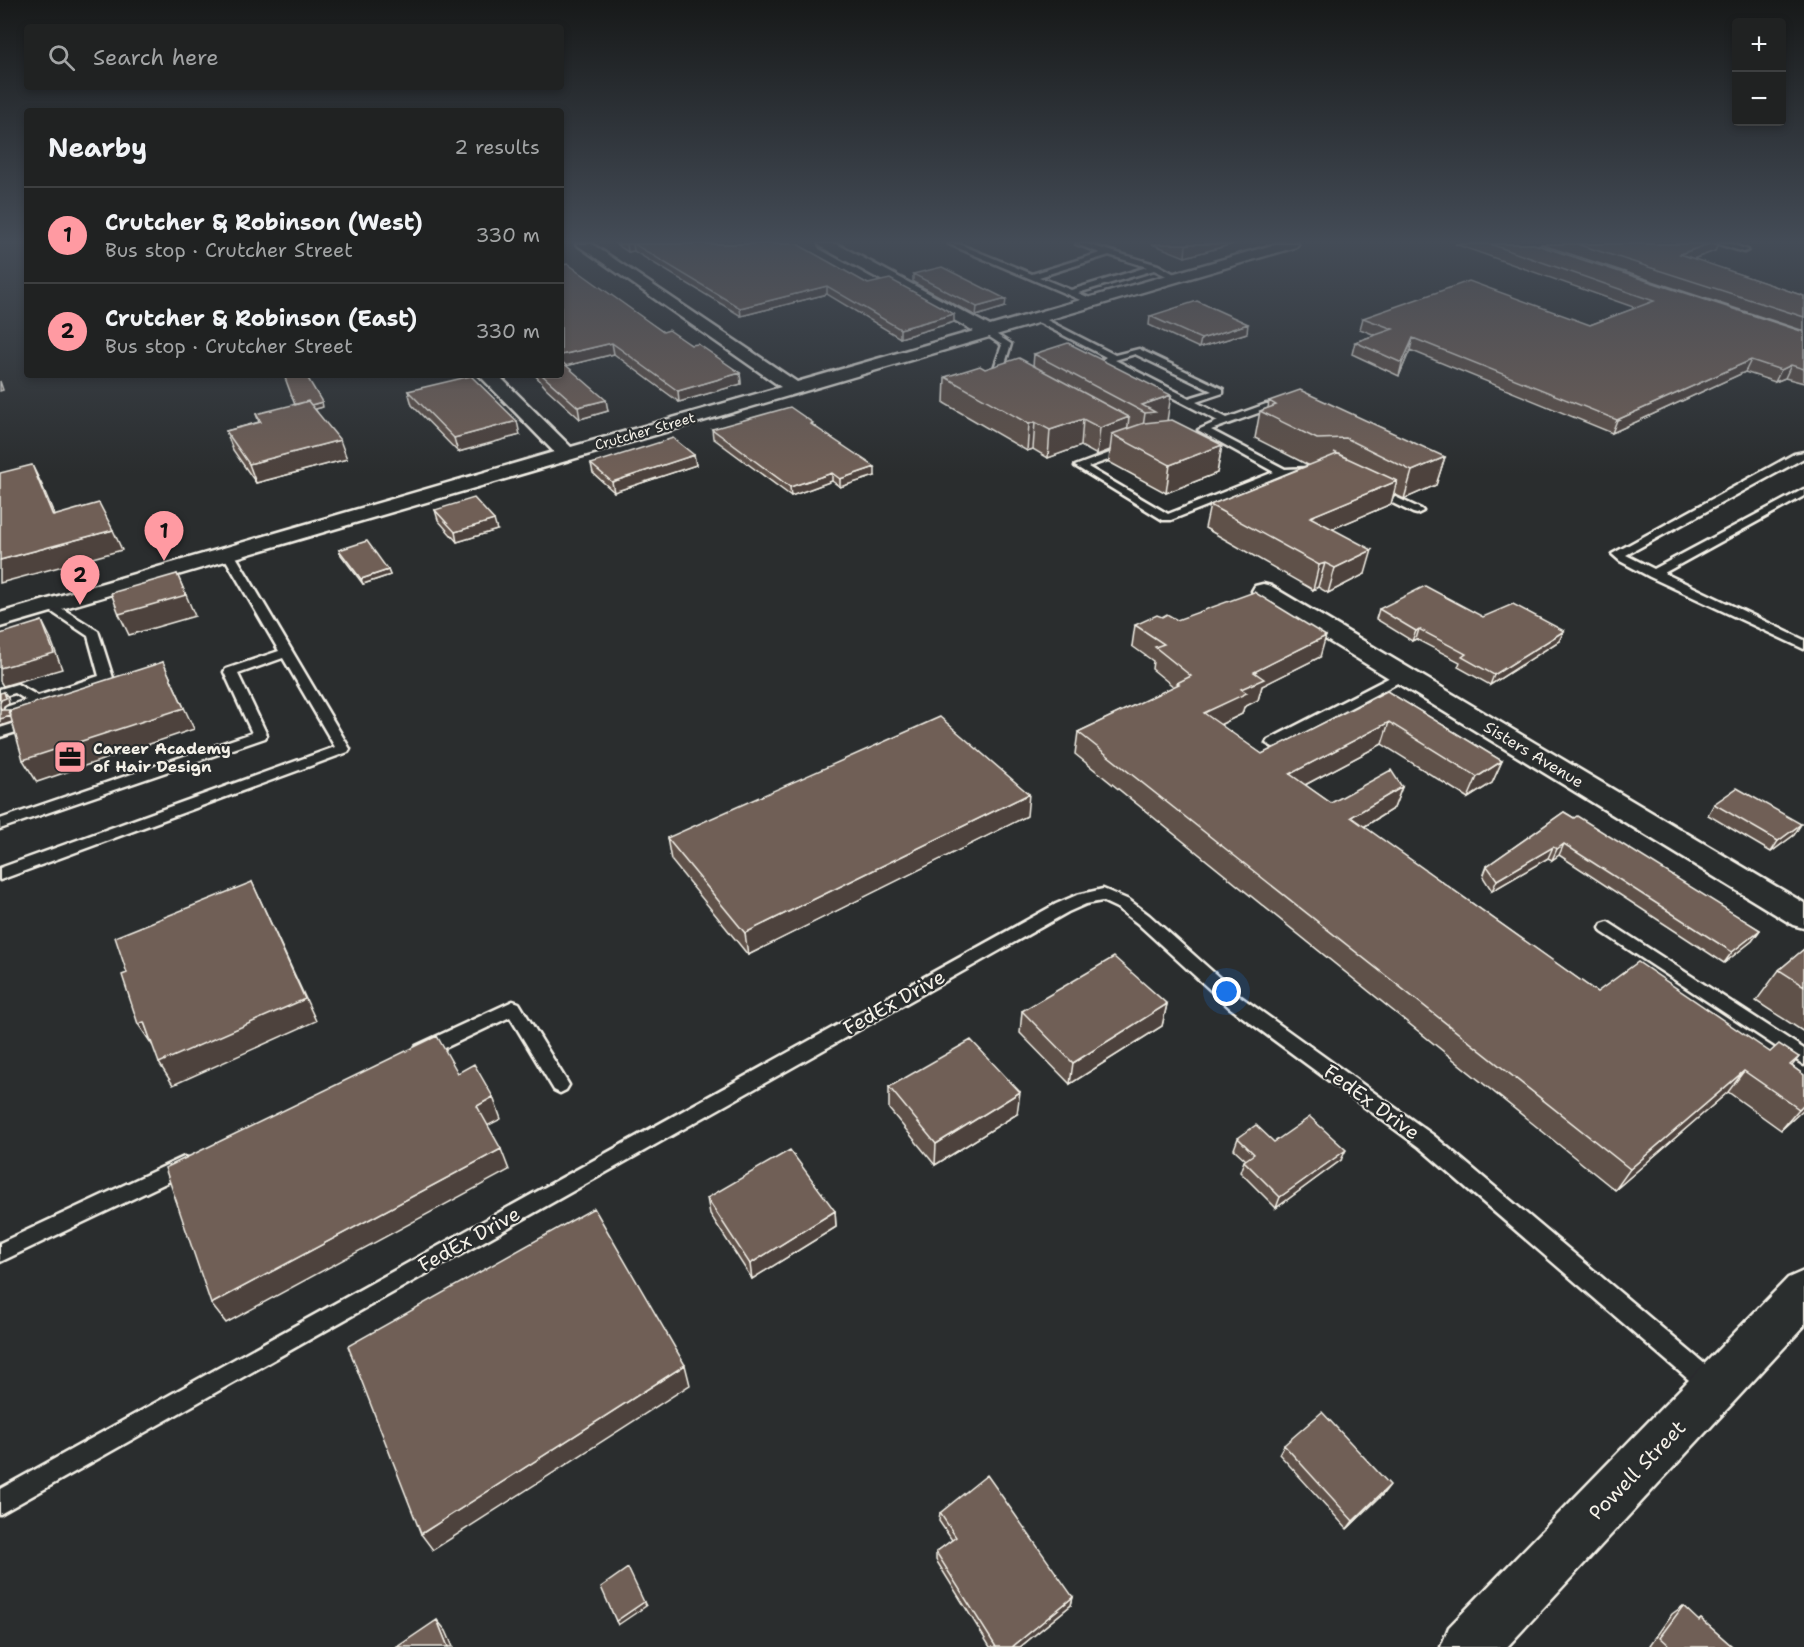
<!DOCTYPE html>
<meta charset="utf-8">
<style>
body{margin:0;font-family:"Shantell Sans",sans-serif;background:#282a2a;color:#f1f3f6}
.controls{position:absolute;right:18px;top:18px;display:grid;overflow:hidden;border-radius:6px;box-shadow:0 3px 9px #0003}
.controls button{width:54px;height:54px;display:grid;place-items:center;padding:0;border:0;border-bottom:2px solid #3d3f40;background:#202222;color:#f1f3f6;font:30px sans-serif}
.you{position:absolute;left:1227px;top:992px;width:21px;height:21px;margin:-15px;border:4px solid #fff;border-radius:50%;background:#1a73e8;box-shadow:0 0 0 9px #1a73e833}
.badge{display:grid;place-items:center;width:39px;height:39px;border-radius:50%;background:#ff9aa2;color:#111;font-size:20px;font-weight:700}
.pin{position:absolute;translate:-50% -50px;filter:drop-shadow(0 2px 3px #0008)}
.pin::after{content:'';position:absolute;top:32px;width:21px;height:18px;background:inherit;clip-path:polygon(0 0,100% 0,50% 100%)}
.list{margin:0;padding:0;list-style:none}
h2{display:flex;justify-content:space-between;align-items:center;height:78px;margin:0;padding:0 24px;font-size:26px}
h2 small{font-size:20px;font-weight:400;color:#a2a4a5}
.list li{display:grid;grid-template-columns:39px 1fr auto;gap:18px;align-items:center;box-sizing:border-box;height:96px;padding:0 24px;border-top:2px solid #3d3f40}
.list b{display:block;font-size:22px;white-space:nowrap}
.list p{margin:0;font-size:20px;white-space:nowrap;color:#a2a4a5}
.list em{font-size:20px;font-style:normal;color:#a2a4a5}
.icon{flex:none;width:33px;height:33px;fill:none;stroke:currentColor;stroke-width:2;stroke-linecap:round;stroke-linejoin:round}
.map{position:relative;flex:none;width:1804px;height:1647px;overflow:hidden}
.search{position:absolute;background:#202222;box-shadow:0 3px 9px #0003;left:24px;top:24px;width:540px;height:66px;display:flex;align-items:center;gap:15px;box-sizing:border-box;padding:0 21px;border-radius:6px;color:#a2a4a5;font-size:22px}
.panel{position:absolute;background:#202222;box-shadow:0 3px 9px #0003;left:24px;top:108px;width:540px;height:270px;border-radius:6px}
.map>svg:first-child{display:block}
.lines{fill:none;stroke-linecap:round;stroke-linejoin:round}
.lane-casing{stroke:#f4f1e8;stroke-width:5}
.street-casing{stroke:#f4f1e8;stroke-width:5}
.secondary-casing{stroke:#f4f1e8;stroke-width:5}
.lane{fill:#2a2d2e;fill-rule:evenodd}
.street{fill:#2a2d2e;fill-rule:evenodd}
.secondary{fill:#2a2d2e;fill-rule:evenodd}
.wall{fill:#5f514a;stroke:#f4f1e8;stroke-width:1.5}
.shaded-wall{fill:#4e423c;stroke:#f4f1e8;stroke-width:1.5}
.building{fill:#6f5e56;stroke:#f4f1e8;stroke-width:1.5}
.labels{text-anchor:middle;stroke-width:4.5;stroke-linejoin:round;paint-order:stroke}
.far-street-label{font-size:14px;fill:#f4f1e8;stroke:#2a2d2e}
.poi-label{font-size:16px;font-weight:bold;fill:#f4f1e8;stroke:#2a2d2e;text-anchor:start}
.street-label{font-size:16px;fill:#f4f1e8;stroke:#2a2d2e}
.near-street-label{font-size:20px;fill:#f4f1e8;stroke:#2a2d2e}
</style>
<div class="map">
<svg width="1804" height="1647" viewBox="0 0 1804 1647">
<rect width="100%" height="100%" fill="#2a2d2e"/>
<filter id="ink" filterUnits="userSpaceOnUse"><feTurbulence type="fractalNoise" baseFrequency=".0167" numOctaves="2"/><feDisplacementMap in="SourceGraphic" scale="12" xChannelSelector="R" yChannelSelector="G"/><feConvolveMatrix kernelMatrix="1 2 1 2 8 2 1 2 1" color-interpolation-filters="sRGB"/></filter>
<g filter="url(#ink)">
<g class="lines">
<!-- lane casing -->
<g class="lane-casing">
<path id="lane" d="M949,244H959L1032,274L1100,253L1076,244H1087L1158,265L1180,277L1173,279L1154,270L1078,293L1095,300V304L1092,305ZM1109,255L1147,267L1071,290L1039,277Z
M1719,244H1731L1748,250L1744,252Z
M1037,315L1115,355L1139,349L1223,389V393L1196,402L1227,418L1266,404H1272V408L1211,430L1285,469L1310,468L1315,471L1310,474L1285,475L1171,520H1163L1075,466L1123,448H1131V452L1088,467L1168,514L1274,472L1198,430L1218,421L1104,362L1102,360L1106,357L1034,320V316ZM1135,354L1212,391L1189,398L1115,360Z
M988,329L1011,344L1004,367L1015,373V377H1009L994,368L1002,345L985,334V330Z
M1804,452V458L1626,555L1654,569L1804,489V496L1664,573L1804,640V649L1650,577L1620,561L1612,554L1794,454Z
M1374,487L1421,509L1423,511L1417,514L1413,513L1370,492V488Z
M228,550L234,553L350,749L348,752L0,880V868L335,747L283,658L238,674L267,735L265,738L0,829V819L252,733L224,672L226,669L279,651L222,553Z
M50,601L98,631L113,678L111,681L11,714L6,713L4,710L6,707L26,700L15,693L0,697V689L17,684L38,696L99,676L88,636L46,608V602Z
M1402,671L1407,672L1409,675L1407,678L1278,746L1273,747L1266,743L1268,740Z
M28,713L35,717L29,728L0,737V728L19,722L23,714Z
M1103,889L1129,900L1149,915L1241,997L1433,1135L1719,1376L1722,1384L1719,1392L1711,1395L1703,1392L1419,1147L1229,1007L1137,923L1117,908L1102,901L1086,904L1068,912L0,1514V1489L1056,904L1077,895Z
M1608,922L1804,1049V1065L1602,932L1600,928L1602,924Z
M513,1001L519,1003L566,1080L569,1085L566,1090L560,1093L554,1090L510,1017L428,1056L422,1058L416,1056L413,1051L416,1046Z
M184,1157L191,1159L194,1165L191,1171L0,1262V1243Z"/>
</g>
<!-- street casing -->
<g class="street-casing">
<path id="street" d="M576,244H592L797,382L974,331L821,247L819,244H837L990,326L1276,244H1298L1296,247L0,627V613L554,452L479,375H498L571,447L781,387Z
M1263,584L1271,586L1804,903V928L1793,925L1255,596L1252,591L1255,586Z"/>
</g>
<!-- secondary casing -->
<g class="secondary-casing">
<path id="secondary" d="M1804,1271V1326L1507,1647H1441L1449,1627L1788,1278Z"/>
</g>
<!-- lane -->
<use href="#lane" class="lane"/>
<!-- street -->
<use href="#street" class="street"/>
<!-- secondary -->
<use href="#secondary" class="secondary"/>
</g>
<!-- wall -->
<path class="wall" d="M616,244H797L868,284L954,322L900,338L827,294L741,316L634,251L628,252Z
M1152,244H1233L1185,257Z
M1455,244H1534L1804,332V383L1785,378L1775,382L1745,372L1612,433L1410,350L1399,376L1352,354L1355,342L1375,335L1360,329L1363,318L1590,325L1636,308Z
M1540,244H1718L1715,251L1693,259L1804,296V331Z
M561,265L663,332L691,345L740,373L741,384L679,402L614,354L566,366L608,411L580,419L546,388L535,375H561Z
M913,274L1005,307L976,316L913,282Z
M1150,316L1247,333L1199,348L1149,325Z
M1034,354L1167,420L1222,445L1217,473L1166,493L1109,462L1110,450L1097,455L1081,446L1048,458L1033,449L1027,451L944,403L945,377L985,369L1033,366Z
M408,391L520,435L458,452L412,405Z
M1269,401L1445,457L1436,485L1404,499L1394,494L1391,504L1332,529L1365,574L1328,593L1318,587L1313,590L1205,528L1210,505L1308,465L1255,438L1260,411L1268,408Z
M323,407L315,409L347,459L256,483L233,450L226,431L259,422L256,414Z
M813,425L875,476L840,487L832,481L791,496L713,438L712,429Z
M694,455L696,465L614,492L593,473L591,464Z
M435,510L497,530L457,542L438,520Z
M339,550L388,570L390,575L363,584L341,555Z
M1379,609L1483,617L1559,641L1490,685L1458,667L1460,662L1416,639L1412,641L1376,619Z
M1162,617L1177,620L1320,657L1262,686L1258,700L1244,707L1242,714L1220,725L1262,754L1387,691L1502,761L1492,783L1468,798L1382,744L1305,785L1331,803L1402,787L1394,808L1364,827L1597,992L1770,1052L1799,1057L1792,1066L1804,1075V1109L1781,1130L1728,1092L1615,1190L1075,754L1078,732L1174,687L1152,669L1153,661L1132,646L1135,625Z
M1714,804L1801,824L1794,835L1771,852L1708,815Z
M1564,812L1760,930L1752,941L1724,963L1559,855L1552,860L1548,858L1492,891L1483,877L1487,866Z
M1027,816L748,955L671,860L667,838Z
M1804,949V1032L1756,1001L1779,970Z
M1167,1004L1162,1026L1070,1084L1020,1033L1022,1011Z
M889,1087L1017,1114L935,1165L889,1109Z
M1238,1138L1274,1142L1341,1160L1276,1208L1240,1172L1244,1161L1246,1160L1234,1149Z
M707,1198L835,1211L836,1227L752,1279L710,1214Z
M1284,1445L1383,1494L1347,1529L1279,1454Z
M940,1513L1073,1597L1071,1605L1020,1647H990L936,1560V1552L952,1540L939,1521Z
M1683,1606L1698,1621L1701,1619L1733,1647H1653L1650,1645L1672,1614Z"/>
<!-- shaded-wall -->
<path class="shaded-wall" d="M627,244H633L634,251L628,252Z
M1191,244H1233L1185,257L1186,245Z
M1709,244H1718L1715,251L1676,265L1680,254Z
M827,286V294L741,316L740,308Z
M1006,299L1005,307L976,316L977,307Z
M954,314V322L900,338V329Z
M1248,324L1247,333L1199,348L1201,339Z
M1413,338L1410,350L1399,376L1402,363Z
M612,343L614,354L561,367V355Z
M1751,360L1745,372L1612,433L1617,420Z
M1791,365L1785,378L1775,382L1781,370Z
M740,373L741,384L679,402L678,391Z
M0,381L3,390L0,391Z
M1171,395L1167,421L1141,440L1145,413L1142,405Z
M606,400L608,411L580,419L578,407Z
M322,402L323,407L298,414L296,409Z
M1129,417L1126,442L1112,434L1110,450L1097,455L1100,428Z
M1083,419L1081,446L1048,458L1050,430Z
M517,421L520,435L458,452L454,438Z
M1035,422L1033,449L1027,451L1029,424Z
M340,440L347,459L256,483L249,464Z
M1222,445L1217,473L1166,493L1170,465Z
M694,455L696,465L614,492L612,482Z
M1445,457L1436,485L1404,499L1412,471Z
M32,465L42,485L63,535L53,516Z
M875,467V476L840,487V479Z
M832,473V481L791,496L790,487Z
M1397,481L1391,504L1304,541L1310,517Z
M494,520L497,530L457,542L455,532Z
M113,530L122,550L0,583V560Z
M1372,550L1365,574L1328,593L1335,568Z
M1325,563L1318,587L1313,590L1319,565Z
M388,570L390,575L363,584L361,579Z
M177,574L195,616L129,635L119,614Z
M42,621L50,637L62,669L3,686L0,681V668Z
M1419,629L1416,639L1412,641L1416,631Z
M1564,631L1559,641L1490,685L1494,675Z
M1326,636L1320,657L1262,686L1258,700L1244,707L1242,714L1199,735L1204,713L1241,689L1254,672Z
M163,662L194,729L37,782L23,760Z
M4,692L8,697L9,703L4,706L2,711L0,708V703Z
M10,710L15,721L0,726V719Z
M1389,722L1382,744L1284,796L1290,774Z
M1502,761L1492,783L1468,798L1477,777Z
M1402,787L1394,808L1344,839L1351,817Z
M1029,794L1027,816L748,955L745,933Z
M1801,824L1794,835L1771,852L1778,841Z
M1564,844L1559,855L1552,860L1557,849Z
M1553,847L1548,858L1492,891L1497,880Z
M252,882L316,1021L173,1085L159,1063Z
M1760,930L1752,941L1724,963L1732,952Z
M1167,1004L1162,1026L1070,1084L1073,1063Z
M144,1022L153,1046L138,1024Z
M1744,1071L1728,1092L1615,1190L1630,1169Z
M1020,1092L1017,1114L935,1165L936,1144Z
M493,1097L501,1119L485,1127L477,1106Z
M1804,1104V1109L1781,1130L1799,1109Z
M501,1149L509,1170L226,1323L211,1304Z
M1346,1150L1341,1160L1276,1208L1280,1197Z
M835,1211L836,1227L752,1279L750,1264Z
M685,1365L690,1385L433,1550L421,1534Z
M1390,1485L1383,1494L1347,1529L1353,1521Z
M1073,1597L1071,1605L1020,1647H1012Z
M644,1602L646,1606L618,1625L616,1621Z
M437,1620L446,1631L453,1647H448Z"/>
<!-- building -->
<path class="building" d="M634,244H797L868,284L890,279L954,314L900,329L827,286L740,308Z
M1490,244H1534L1804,332V369L1791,365L1781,370L1751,360L1617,420L1413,338L1402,363L1355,342L1393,329L1363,318L1469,281L1590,325L1654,301Z
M1577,244H1709L1680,254L1804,296V317Z
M568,264L663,332L669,330L691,345L698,344L740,373L678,391L612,343L561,355V265Z
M942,267L1006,299L977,307L913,274Z
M1197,301L1248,324L1201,339L1150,316Z
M1068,343L1171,395L1142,405L1155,412L1145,413L1034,354Z
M1019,358L1129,417L1100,428L1083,419L1050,430L1035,422L1029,424L945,377L980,366L985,369Z
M561,361L606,400L578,407L542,375H561Z
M284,375H306L322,402L311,405L308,401L295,405Z
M471,376L517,421L454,438L408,391Z
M1300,390L1445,457L1412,471L1346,438L1317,439L1260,411L1276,405L1269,401Z
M308,401L340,440L249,464L226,431L261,422L256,414Z
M790,407L813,423L811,424L875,467L840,479L832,473L790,487L712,429Z
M1172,420L1222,445L1170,465L1112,434L1144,423Z
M673,438L694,455L612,482L591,464Z
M1334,452L1397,481L1310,517L1372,550L1335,568L1325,563L1319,565L1210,505L1337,454Z
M32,465L53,516L99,503L113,530L0,560V473Z
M474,498L494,520L455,532L435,510Z
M367,541L388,570L361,579L339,550Z
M177,574L186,595L119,614L111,593Z
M1425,586L1483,617L1513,604L1564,631L1494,675L1462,657L1466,654L1419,629L1416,631L1379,609Z
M1254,592L1326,636L1254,672L1264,679L1241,689L1247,693L1204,713L1262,754L1387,691L1502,761L1477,777L1389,722L1290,774L1331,803L1391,770L1402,787L1351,817L1597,992L1638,962L1770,1052L1779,1044L1799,1057L1790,1065L1804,1075V1104L1799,1109L1744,1071L1630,1169L1078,732L1179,684L1177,683L1191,676L1155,647L1164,644L1135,625L1157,615L1162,617L1167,614L1177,620Z
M42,621L54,653L0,668V634Z
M163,662L184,708L23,760L9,711Z
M4,692L6,698L1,700L0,703V693Z
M0,707L2,710H10L11,716L0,719Z
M940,717L1029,794L745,933L667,838Z
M1737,788L1801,824L1778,841L1714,804Z
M1564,812L1574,818L1577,816L1760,930L1732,952L1564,844L1557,849L1553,847L1497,880L1487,866Z
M252,882L305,999L159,1063L144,1022L138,1024L122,975L127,973L115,937Z
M1804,949V986L1779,970Z
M1114,957L1167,1004L1073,1063L1022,1011Z
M437,1036L458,1073L474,1064L493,1097L477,1106L501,1149L211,1304L165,1168Z
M971,1040L1020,1092L936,1144L889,1087Z
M1310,1117L1346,1150L1280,1197L1244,1161L1254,1154L1238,1138L1256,1125L1274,1142Z
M790,1150L835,1211L750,1264L707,1198Z
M594,1208L685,1365L421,1534L348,1346Z
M1322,1412L1390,1485L1353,1521L1284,1445Z
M987,1475L1073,1597L1012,1647H996L936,1552L956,1537L940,1513Z
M628,1568L644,1602L616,1621L601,1587Z
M1683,1606L1699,1621L1701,1619L1733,1647H1671L1660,1637Z
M437,1620L448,1647H397Z"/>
</g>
<!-- sky -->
<linearGradient id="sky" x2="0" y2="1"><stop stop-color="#171919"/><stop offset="0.51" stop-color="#444c57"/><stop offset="1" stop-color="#444c57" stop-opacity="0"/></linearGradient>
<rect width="1804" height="474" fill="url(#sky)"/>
<!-- icons -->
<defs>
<g id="office-square" transform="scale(1.725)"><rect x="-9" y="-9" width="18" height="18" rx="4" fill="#ff9aa2" stroke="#2a2d2e"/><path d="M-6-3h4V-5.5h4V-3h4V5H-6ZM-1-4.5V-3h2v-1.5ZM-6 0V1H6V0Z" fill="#111"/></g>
</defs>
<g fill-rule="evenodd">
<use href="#office-square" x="70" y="757"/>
</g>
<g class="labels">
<!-- far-street labels -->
<g class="far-street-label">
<text transform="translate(645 431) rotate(-16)" y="5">Crutcher Street</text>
</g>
<!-- poi labels -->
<g class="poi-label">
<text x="93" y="754">Career Academy<tspan x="93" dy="18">of Hair Design</tspan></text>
</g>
<!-- street labels -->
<g class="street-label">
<text transform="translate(1534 754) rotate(31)" y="6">Sisters Avenue</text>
</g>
<!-- near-street labels -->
<g class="near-street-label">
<text transform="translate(894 1002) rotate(-29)" y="7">FedEx Drive</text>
<text transform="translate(1372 1102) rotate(36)" y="7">FedEx Drive</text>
<text transform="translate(469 1239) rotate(-29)" y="7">FedEx Drive</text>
<text transform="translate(1637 1470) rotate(-46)" y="7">Powell Street</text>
</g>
</g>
</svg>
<div class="controls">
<button>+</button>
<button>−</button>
</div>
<div class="you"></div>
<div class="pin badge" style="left:164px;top:561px">1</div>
<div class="pin badge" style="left:80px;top:605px">2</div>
<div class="search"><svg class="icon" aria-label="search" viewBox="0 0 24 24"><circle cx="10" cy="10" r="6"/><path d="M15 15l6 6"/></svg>Search here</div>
<section class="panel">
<h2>Nearby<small>2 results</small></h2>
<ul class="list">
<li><span class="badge">1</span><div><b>Crutcher &amp; Robinson (West)</b><p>Bus stop · Crutcher Street</p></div><em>330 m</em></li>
<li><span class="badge">2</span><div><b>Crutcher &amp; Robinson (East)</b><p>Bus stop · Crutcher Street</p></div><em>330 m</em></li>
</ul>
</section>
</div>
